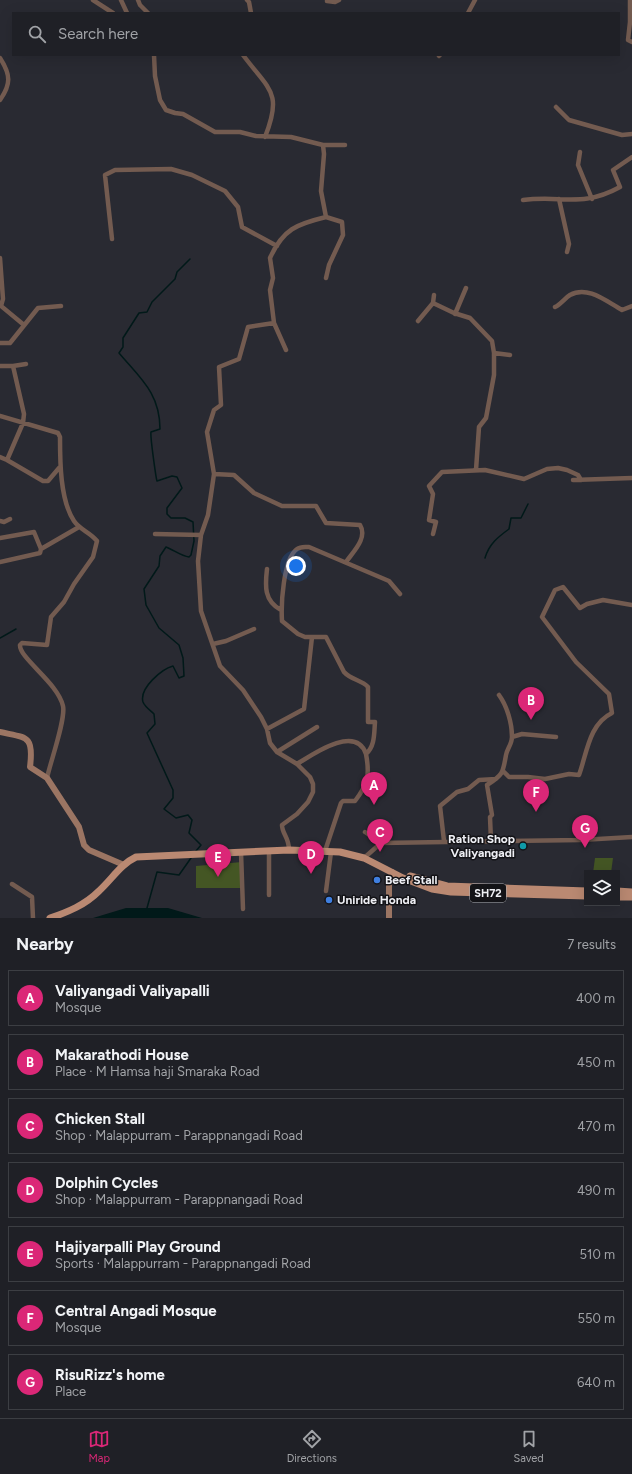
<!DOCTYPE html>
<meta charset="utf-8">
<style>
body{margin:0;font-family:Figtree,sans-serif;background:#27282e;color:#f1f3f6}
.controls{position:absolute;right:12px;bottom:12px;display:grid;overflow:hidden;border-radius:0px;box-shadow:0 4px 16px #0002}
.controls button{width:36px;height:36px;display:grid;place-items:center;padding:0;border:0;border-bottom:1px solid #3c3e43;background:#1f2026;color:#f1f3f6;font:20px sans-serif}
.you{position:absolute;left:296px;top:566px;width:14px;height:14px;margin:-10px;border:3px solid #fff;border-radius:50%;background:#1a73e8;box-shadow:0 0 0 6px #1a73e833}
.badge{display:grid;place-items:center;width:26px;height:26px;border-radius:50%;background:#db2777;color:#fff;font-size:13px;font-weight:700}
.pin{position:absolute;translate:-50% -33px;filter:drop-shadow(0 1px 2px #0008)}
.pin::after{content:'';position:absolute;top:21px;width:14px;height:12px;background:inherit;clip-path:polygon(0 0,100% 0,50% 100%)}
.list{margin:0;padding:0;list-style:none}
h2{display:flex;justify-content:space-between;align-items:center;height:52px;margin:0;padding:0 16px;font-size:17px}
h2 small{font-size:13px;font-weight:400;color:#a1a3a7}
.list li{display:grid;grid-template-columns:26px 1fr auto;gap:12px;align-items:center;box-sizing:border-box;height:56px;margin:0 8px 8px;padding:0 8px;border:1px solid #3c3e43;border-radius:0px}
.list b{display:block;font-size:15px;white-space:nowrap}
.list p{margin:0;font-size:13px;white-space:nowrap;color:#a1a3a7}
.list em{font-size:13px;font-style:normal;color:#a1a3a7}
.icon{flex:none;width:22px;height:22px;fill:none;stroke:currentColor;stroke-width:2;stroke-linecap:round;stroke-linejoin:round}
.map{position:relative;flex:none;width:632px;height:918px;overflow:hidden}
.search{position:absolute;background:#1f2026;box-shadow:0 4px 16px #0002;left:12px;right:12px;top:12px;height:44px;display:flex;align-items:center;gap:10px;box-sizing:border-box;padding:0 14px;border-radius:0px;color:#a1a3a7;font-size:15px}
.sheet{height:500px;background:#1f2026}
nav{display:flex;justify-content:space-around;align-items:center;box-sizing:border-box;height:56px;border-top:1px solid #3c3e43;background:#1f2026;font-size:11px;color:#a1a3a7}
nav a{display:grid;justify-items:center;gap:2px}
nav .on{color:#db2777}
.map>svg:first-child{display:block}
.green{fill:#445624}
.water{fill:#011919}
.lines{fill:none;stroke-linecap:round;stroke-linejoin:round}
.stream{stroke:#011919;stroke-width:1.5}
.street{stroke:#735b50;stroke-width:4.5}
.secondary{stroke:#9b7563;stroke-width:6}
.primary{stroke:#ba8972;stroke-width:7}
.culture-dot{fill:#0f9aa8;stroke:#131317;stroke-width:1.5}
.shop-dot{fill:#3f7fe0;stroke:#131317;stroke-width:1.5}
.labels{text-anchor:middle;stroke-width:3;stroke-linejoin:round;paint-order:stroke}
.shield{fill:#131317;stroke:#acadb2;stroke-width:1}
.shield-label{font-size:11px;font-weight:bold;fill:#eeeff4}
.poi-label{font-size:12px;font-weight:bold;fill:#eeeff4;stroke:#131317;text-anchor:start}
</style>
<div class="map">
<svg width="632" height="918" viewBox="0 0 632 918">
<rect width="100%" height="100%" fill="#292a32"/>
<!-- green -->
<path class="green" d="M595,858H613L611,873H593Z
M242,862L241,888H196V866Z"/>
<!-- water -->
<path class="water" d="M126,908H168L202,918H93Z"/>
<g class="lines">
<!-- stream -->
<path class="stream" d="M190,259L177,272L175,279L152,302L147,312L139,313L123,338V347L119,353C140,378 160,393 160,429L151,432C150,436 156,478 157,481L172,476L177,477L182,488L167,508V514L171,518H185L193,522L194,541L191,555L189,557C181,556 174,550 166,547L160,556L159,566L144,589L146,605L159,628L179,645L183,658L184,676L179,678L173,666C162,669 139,688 143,702C145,707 151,711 154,714L155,724L147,733L173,790V798L164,809L176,818L188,815L192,820L189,833L201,845L196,851
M485,558C489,544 498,537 509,529L511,518H521L528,504
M0,638L16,629
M147,908L157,872L179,875L191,858"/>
<!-- street -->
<path class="street" d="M93,0L113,13
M121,0L127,13
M138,0L140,5L148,13
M247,0L249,2L251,13
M630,0V22L628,40L632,42
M327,1L335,2L339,0
M468,13L475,0
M154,55L155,76L160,100L166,110L175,113L183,114L215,132H240L256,136L291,137L323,145L324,154L321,191L326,217C297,224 283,229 270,258L273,278L270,290L274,323
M243,55C269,90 283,92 265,137
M439,56L440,55
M0,58C11,75 11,84 0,100
M556,107L569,120L622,135L632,134
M323,145H345
M580,152L578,165L592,199
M559,199L569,244L567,252
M523,200C562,195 582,208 620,187L613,170L632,157
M326,217L342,222L343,235L329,265L326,278
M112,239L105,175L115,170L171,169L192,175L225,191L238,207L242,227L277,246
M0,258L3,299L1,306L24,325
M434,295L433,303L454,313L470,318L492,341L494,353V375L486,418L479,427L476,470
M555,307C561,304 565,298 570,295C588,285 607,302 622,310L632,306
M455,314L466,288
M418,321L433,303
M0,343H10L38,308L61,306
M286,350L274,323L248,327L239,359L219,367L221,405L214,410L207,432L214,474L208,515L201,535L198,561L201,611L220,666L243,690L261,717L267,729L270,743L277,752L297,764L310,777L313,784V792L308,802L297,814L282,825C282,834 289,837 289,850
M494,353L510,355
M0,366H13L24,414L23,423L7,460L0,457
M13,366L26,364
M0,416L58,433L60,437C60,461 60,500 74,521C80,530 90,532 97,541L93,557L74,584L64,602L51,617L47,645L22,643L20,645C19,658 58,683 63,706C66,719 50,763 47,778
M7,460L43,481H48L59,468
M214,474L234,475L254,493L282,506H316L326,523L360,525C368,538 353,552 346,562
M573,480L632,478
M0,521L4,522L10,519
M155,534L201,535
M433,534L436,522L429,520L433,494L429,486L442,472L485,470L524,479L547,469L558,468L567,470L578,475L581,480
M0,538L34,532L41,549
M0,562L40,553L41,549L79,527
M267,569C265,586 264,601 281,610
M213,644L226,641L254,629
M267,729L304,709L312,637
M512,737L522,734L556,737
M277,752L317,727
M297,764C313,754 356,724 366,754
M503,771L509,777H528L545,779L569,774L579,775C587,753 589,724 612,713L609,694L576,662L542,617L555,590L563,587L580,608L587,604L603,600L632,605
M365,832L381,843
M444,841L440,806L457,792L468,789L479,780L496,779
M491,841L490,817L492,815L487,785C503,775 503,773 506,755C507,749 512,744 512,737C512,723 507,706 499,695
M269,851V895
M325,851L341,803L343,801H355C368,784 370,775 366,754C375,746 374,734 375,722H368V687C362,680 351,680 344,672L326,637H305L298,634L282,621C281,605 283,559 297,549C301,546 305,547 309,547L389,581L400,594
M241,852L243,909
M364,858L381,843L581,840L632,837
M12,884L32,897L33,918
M326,891L331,852"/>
<!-- secondary -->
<path class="secondary" d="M0,732C27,738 34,735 30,767L47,778L79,827L84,845L89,850L124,865
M389,918V885L392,872"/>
<!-- primary -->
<path class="primary" d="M410,876L447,886L587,891
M617,891L632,892
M617,897H632
M50,918C68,912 85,905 99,891C112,879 121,864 136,857L289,850L340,852L364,858L403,878L432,889L451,892L587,896"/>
</g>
<!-- markers -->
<circle class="culture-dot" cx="523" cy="846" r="4"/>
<g class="shop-dot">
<circle cx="377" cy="880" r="4"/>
<circle cx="329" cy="900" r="4"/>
</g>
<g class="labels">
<!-- shield labels -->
<rect class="shield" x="470" y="884" width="36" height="18" rx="3"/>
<g class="shield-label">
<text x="488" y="897">SH72</text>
</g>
<!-- poi labels -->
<g class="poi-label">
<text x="515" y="843" text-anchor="end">Ration Shop<tspan x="515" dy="14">Valiyangadi</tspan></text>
<text x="385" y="884">Beef Stall</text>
<text x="337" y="904">Uniride Honda</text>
</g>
</g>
</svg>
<div class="controls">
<button><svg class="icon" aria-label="layers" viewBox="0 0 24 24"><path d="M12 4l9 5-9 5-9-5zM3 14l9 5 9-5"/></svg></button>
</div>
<div class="you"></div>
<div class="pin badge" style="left:374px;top:805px">A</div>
<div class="pin badge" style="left:531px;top:720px">B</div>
<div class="pin badge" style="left:380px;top:852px">C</div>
<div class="pin badge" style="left:311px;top:874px">D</div>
<div class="pin badge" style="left:218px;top:877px">E</div>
<div class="pin badge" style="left:536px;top:812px">F</div>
<div class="pin badge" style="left:585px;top:848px">G</div>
<div class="search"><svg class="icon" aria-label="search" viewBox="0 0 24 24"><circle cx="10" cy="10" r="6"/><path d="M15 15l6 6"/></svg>Search here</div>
</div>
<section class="sheet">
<h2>Nearby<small>7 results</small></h2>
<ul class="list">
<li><span class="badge">A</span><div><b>Valiyangadi Valiyapalli</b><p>Mosque</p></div><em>400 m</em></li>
<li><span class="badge">B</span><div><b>Makarathodi House</b><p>Place · M Hamsa haji Smaraka Road</p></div><em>450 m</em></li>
<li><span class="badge">C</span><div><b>Chicken Stall</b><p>Shop · Malappurram - Parappnangadi Road</p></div><em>470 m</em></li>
<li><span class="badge">D</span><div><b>Dolphin Cycles</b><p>Shop · Malappurram - Parappnangadi Road</p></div><em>490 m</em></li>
<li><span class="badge">E</span><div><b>Hajiyarpalli Play Ground</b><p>Sports · Malappurram - Parappnangadi Road</p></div><em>510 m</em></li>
<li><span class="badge">F</span><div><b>Central Angadi Mosque</b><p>Mosque</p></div><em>550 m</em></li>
<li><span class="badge">G</span><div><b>RisuRizz's home</b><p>Place</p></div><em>640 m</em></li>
</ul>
</section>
<nav>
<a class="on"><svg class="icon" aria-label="map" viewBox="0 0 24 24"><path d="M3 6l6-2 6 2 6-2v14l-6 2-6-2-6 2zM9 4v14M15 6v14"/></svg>Map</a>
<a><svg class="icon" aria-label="directions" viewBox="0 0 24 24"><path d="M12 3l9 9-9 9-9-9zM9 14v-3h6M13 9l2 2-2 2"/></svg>Directions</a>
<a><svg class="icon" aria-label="saved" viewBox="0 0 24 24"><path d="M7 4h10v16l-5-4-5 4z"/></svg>Saved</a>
</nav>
